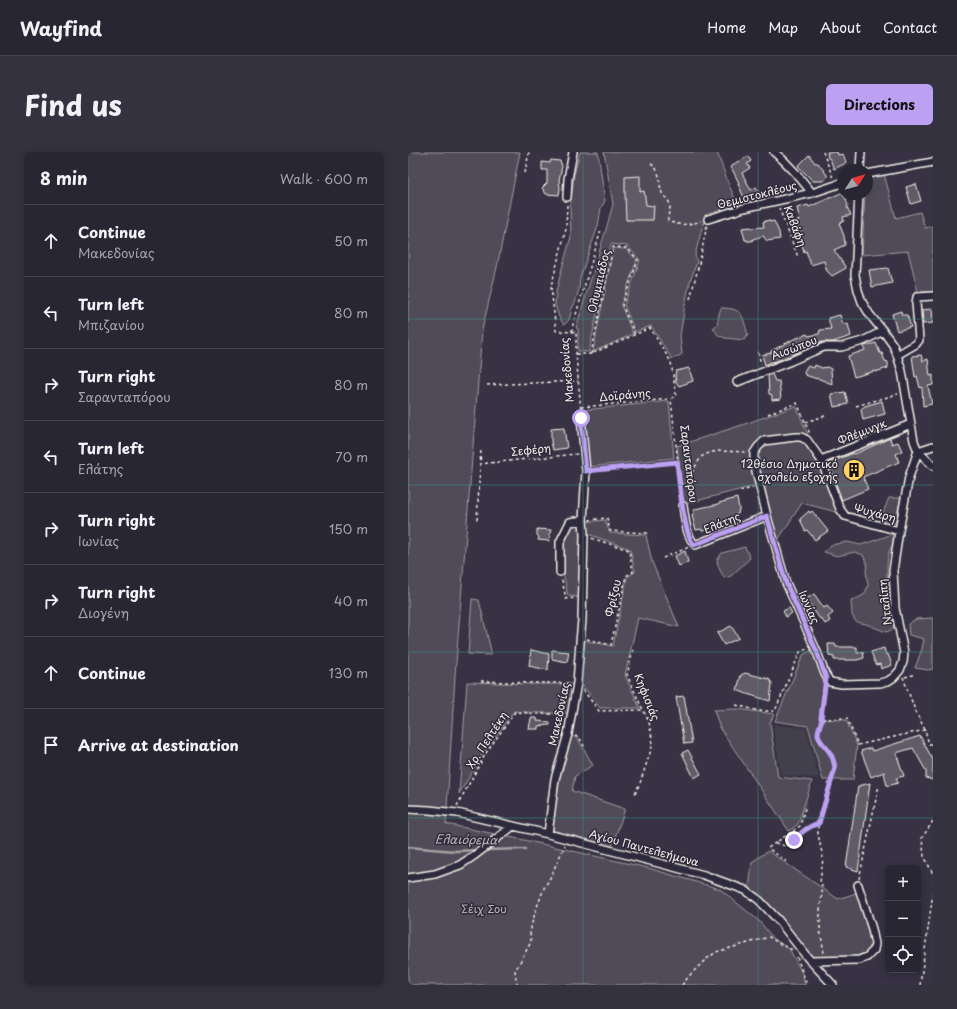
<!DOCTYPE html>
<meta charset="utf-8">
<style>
body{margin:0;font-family:"Playpen Sans",sans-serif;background:#35323f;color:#f1f3f6}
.controls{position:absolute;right:12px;bottom:12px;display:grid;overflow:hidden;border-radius:6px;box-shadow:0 2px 10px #0003}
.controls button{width:36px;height:36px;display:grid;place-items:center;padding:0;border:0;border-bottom:1px solid #45434e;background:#292633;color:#f1f3f6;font:20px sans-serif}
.compass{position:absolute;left:429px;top:12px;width:36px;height:36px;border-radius:50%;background:#292633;box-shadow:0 2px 10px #0003;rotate:54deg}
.stop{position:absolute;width:12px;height:12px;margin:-9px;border:3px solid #bca0f2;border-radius:50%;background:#fff}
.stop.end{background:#bca0f2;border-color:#fff;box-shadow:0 1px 4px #0008}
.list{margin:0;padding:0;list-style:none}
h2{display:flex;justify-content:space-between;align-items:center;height:52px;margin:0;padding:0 16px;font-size:17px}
h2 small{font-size:13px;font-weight:400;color:#a5a5ac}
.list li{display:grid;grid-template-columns:26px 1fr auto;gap:12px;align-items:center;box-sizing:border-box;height:72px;padding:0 16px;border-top:1px solid #45434e}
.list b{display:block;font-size:15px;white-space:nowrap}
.list p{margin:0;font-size:13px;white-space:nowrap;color:#a5a5ac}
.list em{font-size:13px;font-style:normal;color:#a5a5ac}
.icon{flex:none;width:22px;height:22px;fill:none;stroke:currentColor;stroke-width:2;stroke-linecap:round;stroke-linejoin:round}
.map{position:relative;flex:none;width:525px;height:833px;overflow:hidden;border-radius:6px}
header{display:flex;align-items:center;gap:24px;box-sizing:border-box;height:56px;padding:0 20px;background:#292633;border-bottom:1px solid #45434e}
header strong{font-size:19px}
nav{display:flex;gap:22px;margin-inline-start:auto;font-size:14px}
.intro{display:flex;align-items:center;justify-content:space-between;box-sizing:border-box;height:96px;padding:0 24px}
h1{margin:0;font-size:28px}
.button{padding:10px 18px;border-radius:6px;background:#bca0f2;color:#111;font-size:14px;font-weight:700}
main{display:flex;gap:24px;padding:0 24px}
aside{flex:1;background:#292633;border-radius:6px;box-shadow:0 2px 10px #0003}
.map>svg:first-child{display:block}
.built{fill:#433f4e}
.green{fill:#504b59;stroke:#a29ea0}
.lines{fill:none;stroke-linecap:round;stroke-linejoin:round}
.stream{stroke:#a6a2a4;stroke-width:2.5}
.building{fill:#5f5c67;stroke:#f4f1e8}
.minor-casing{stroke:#f4f1e8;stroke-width:10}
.path{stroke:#f4f1e8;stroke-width:1.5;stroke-dasharray:3 3;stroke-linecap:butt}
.minor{stroke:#2f2a3d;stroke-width:7}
.route{stroke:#bca0f2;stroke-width:5}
.grid{fill:none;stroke:#3d8f86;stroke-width:1;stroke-opacity:0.55}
.labels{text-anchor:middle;stroke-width:3;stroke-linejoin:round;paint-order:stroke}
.street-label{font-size:11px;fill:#f4f1e8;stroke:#2f2a3d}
.poi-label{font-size:11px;fill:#f4f1e8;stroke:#2f2a3d;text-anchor:end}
.park-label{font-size:11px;fill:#bbb7b6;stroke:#2f2a3d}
.water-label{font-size:12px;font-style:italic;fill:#bab6b5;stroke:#2f2a3d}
</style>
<header>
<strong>Wayfind</strong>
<nav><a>Home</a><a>Map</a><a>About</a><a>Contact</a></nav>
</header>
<div class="intro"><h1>Find us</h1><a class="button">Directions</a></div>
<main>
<aside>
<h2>8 min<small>Walk · 600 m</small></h2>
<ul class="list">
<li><svg class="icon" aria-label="ahead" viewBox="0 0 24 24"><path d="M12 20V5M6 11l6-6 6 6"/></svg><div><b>Continue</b><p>Μακεδονίας</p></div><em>50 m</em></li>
<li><svg class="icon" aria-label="left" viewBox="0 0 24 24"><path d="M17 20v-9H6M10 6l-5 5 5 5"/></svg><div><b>Turn left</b><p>Μπιζανίου</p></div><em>80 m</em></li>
<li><svg class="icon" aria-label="right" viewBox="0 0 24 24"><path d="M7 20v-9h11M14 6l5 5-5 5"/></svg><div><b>Turn right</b><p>Σαρανταπόρου</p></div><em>80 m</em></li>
<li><svg class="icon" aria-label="left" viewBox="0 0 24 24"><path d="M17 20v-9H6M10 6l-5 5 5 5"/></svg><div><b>Turn left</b><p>Ελάτης</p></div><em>70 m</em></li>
<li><svg class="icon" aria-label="right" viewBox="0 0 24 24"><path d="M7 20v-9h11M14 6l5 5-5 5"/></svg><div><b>Turn right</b><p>Ιωνίας</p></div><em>150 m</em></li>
<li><svg class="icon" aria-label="right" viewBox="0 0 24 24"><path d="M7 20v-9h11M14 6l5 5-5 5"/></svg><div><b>Turn right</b><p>Διογένη</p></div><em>40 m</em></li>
<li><svg class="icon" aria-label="ahead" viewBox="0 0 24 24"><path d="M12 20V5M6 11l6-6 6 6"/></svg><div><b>Continue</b></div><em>130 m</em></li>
<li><svg class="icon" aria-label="arrive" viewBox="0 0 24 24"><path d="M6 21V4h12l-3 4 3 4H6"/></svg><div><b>Arrive at destination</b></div></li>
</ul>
</aside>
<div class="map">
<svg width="525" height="833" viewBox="0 0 525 833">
<rect width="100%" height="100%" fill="#373244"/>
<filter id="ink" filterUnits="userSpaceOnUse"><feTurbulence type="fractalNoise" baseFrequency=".025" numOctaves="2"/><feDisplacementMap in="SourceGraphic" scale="8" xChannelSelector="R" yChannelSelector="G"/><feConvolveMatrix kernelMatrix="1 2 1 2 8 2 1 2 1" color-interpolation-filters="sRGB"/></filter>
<g filter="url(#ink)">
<!-- built -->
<path class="built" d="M365,573L398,576L411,626L373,623Z"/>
<!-- green -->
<path class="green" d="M0,0H112L89,115L74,178L47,524L38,672L116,688L240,716L312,737L351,769L365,786L382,798L395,823L397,833H0Z
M172,0H190L197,49L193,56L190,74L172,126L171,137L167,151L164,156L161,168L156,173L151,165L147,153L148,140L154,116L163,85L162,57L166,23Z
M196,0H309L321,33L330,54L297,65L287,103L289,110L282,129L277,153L272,184L274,202L271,204L264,207L243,174L227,180L216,153L232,108L219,94L203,92L181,200L170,199V177L168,176L199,74L205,52Z
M476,22L488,66L512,60L517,76L525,74V140H510L500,99L454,103L457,42H459V25Z
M205,96L218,97L229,108L213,153L225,182L185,200Z
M313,156C336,156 334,164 340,183L336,188L317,186L310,183L305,176L309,173L311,162Z
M261,249L266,306L180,315L176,258Z
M388,254L432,361L394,351L370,388H368L354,332L276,352L269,294L331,274Z
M481,346H493L487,371L472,368Z
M197,368L202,381L238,383L244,410L271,475L230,466L217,523L232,556H192L171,529L174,488L205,494L219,425L227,420L222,397L177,381V370Z
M174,370L173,445L160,444L155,420L154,391L163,371Z
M485,382C486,391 484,393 481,400C479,406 479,415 479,422C479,441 485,459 486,477L478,480L458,472L448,470L444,463L443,448L450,446L457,442L460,433L458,420L459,412L455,403L447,400L429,404L416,400L423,393L439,390L453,393Z
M337,395L342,406L323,424L316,426L310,414L309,407L314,401Z
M64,447L71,448L84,503L60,502Z
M525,466V517L520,518L507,516L514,497L516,487L501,483L500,472L508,467Z
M404,498L417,526L412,567L438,568L449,593L445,628H415L400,574L367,569L395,503Z
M59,530L122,532H167L161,561H131L106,559L76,600L51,642Z
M329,557L366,562L362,571L370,625L404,629L390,672L381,679L312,576L306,558Z
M162,583L170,587L185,613L167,624L164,639L217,657L204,694L144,678L153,614Z
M360,699L430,747L451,740L462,776L464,793L461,799L453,804L404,805L380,775L341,738L344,710Z"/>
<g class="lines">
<!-- stream -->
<path class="stream" d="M0,695L47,699L70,698
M77,698L117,697"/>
</g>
<!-- building -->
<path class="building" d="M419,0H429L430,3L435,2L438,10L436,12L426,17L422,7L420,6Z
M401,3L407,11H410L419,23V25L416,29H405L390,14Z
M340,4L343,9L339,12L342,16L334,21L343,38L348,35L352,42L338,50L330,32L331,31L323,15L330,9L331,10Z
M143,8L152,9L154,14L151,28L152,36L151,43L138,42L134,36L139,31V18H134V10L142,11Z
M232,24V40L236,39L238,53L246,54L245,68H218L217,41V25Z
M508,32L513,49L503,52L498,35Z
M433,41L439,49H438L440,53L439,55L443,63L435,65L436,69L431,71L436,84L437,93L426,98L438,116L424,124L419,119L416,109L403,113L398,99L396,100L391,82L389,69L392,68L389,56L400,53L401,55Z
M361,68L362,70L366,69L371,80L372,87L359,89L355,84L345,87L344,89H339V88H337L334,76L343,75V76L356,75L355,70Z
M480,116L484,131L464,135L461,118Z
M524,157L525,171L515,172L514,158Z
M493,159L494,163H499L503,175L489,179L484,162Z
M432,163L435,172H440L443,184L425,190H414L381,204L366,210V209L357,213L354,203L363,201V199L384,188L399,182L400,184L411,182L412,178L423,177L420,166Z
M468,191L472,201H474L477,209L480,210V216L467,220V219L446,225L440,204L457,198L456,194Z
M513,203L515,209L520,207L522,224L525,223V233L520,234L524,252L515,254L514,235L512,236L509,224L507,225L504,204Z
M407,213L414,216L419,215L423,217L424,232L409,226V227L397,223L396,220L399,214L406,216Z
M281,216L285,229L271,234L268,230L267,223L268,219Z
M364,222L367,229H371L373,247L364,248V243L361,242L360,223Z
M437,240L440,251L437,253L426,255L423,242Z
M474,249L477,262L455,268L453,257L457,254Z
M156,276L159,296L145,298L143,290V277Z
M482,286L484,292L490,290L494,299L488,302L491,310L455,325L460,337L434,348L420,311L446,301L447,302Z
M329,346L331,357L330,362L327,363L328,367L307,373L305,376L294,379L293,377L288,378L284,364L287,357L311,352V351Z
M401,359L402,361L404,359L420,379L407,388L399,378L397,379L392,367Z
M129,377L143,378L141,389L130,388L131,385L129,383Z
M277,399L280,410L271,414L267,404Z
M406,442L416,456L419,454L425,461L420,465L422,469L417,472L413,466L412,467L398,447Z
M381,456L384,461L378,465L375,459Z
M323,474L331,486L316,493L309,481Z
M420,492H427L428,495H449V501L455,500L456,506L449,508H426V505L421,504Z
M476,496L478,503L480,502L484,513L473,517L472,512L468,513L463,500Z
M123,498L141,502L140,518L121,514Z
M144,498L161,500L159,510L144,507Z
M337,521L361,527L364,531L362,549L339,542L329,538L333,523Z
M276,544L284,591L276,592L268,545Z
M123,566H129V569L142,570V573L130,574V577H121Z
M512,584L525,608V628L518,626V619L505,596L488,601L496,624L488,626L490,631L479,634L476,620L463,625L453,599L463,596L464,599Z
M280,598L293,622L286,626L274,601Z
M462,631L460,646L450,719L438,715L450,634Z"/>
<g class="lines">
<!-- minor casing -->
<g class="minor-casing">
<path id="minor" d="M366,0C381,12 392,26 404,41
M452,18L453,0
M459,22L525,10
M451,42L448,105L447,123L450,138L454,150L462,163L475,179L485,193L489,203L494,219L503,272L506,289L510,299L525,314
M159,45L160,27L165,0
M300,67L336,56L404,41L428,33L435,29
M489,203L508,192L511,188L508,151L509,145L525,144
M329,230L383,209L406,199L416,195H433L455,189L475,179
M510,299L525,294
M413,308L503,272
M275,354C277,367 278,383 287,393L359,364
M491,379L437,364L432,357L413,308L399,288L393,285H387L356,289L350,295L346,301V311L359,364L378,431L409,500L417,522L422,530L434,532L472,531L480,529L486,525L492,518L495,510L496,501L487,456L485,419L491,379L501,325L510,299
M152,420V390L162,370L175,368
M0,657L21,658L49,661L140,682L296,723L337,738L351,748L371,769L399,805L425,833
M140,682L147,627L160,582L169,531L172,490L174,468L176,383L175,368L178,319L173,266
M0,726L27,722L52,713L67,703L105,674
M402,809L451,808L459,805L466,798L467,792L464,777L450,733"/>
</g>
<!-- path -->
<path class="path" d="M415,0L425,26
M243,12C254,19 250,31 254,41C256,45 262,48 262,54C262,60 259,63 260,69C272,74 281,73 293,69
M117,21L121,0
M159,53L158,77L143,135L148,179L168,180V202L173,259
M371,56L390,105
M282,147L291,112L299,73
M164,180V176L193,78
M350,200L353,212
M168,202H183L242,176L263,210L268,243L263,247L274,348
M183,202L205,95L219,96L230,108L214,153L227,183
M79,233L170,229
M448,254L490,242
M173,255L262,247
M360,262L389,251L402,282
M397,270L417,264
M71,312L169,302
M186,318L269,310
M272,333L279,329L293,305L298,302L309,299L340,300
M332,339L345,336
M69,368L73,297
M181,368L199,366L202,379L240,381
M255,406L281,395
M154,428L158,447L169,446
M179,487L203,493L218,424L225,420L221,398L183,386
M225,498L219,523L235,558L241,570L245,592L232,631L226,644
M495,525L507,558L517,578L521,592H525
M497,525L505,523
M73,529L122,531H161
M175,538L191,559L235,558
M328,553L351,559H367L392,500L401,496
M414,567C413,571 410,577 410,582C411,590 416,592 420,598C424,604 426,609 427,616L410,674V682L415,706L412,731L414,734V741L412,757V777L416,801
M414,567L439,566L450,593L517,578
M414,567H413L417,534
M167,584L171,585L178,597
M49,654L50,652L78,601L107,560L129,562H157
M525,669L514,686L516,704L525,722
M368,691L377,694L380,693L390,683L401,675L411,671
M379,710L360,696L392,674L398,653
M451,727L471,633
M389,805L399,833
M109,833L107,819L123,790L122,781L124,771L129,755L136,736L142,726L157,693
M274,833L281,824L296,809L308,800L361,785L374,793L385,798
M512,833L525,741"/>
<!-- minor -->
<use href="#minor" class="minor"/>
</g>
</g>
<g class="lines" filter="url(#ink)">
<!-- route -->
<path class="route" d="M173,266L178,319L269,310C271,328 275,381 286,393L359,364L378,431L409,500L418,526L413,566L414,567C413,571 410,577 410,582C411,590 416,592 420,598C424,603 426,609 427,616L411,671C401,674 393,680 386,688"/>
</g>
<!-- grid -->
<path class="grid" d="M175,0V833M350,0V833M0,167H525M0,333H525M0,500H525M0,666H525"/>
<!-- icons -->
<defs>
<g id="building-disc" transform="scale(1.15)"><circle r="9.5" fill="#ffd166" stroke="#2f2a3d"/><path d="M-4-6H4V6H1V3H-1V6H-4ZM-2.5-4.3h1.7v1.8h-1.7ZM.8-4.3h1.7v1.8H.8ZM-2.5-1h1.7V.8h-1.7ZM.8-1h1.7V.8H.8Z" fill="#111"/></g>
</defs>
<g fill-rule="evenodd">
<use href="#building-disc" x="446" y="318"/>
</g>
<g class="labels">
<!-- street labels -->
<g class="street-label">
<text transform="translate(349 43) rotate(-14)" y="4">Θεμιστοκλέους</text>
<text transform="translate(387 74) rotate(69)" y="4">Καβάφη</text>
<text transform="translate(191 129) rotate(-77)" y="4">Ολυμπιάδος</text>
<text transform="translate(386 196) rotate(-21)" y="4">Αισώπου</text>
<text transform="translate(159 218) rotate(-95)" y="4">Μακεδονίας</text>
<text transform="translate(217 243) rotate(-5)" y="4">Δοϊράνης</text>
<text transform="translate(454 280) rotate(-22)" y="4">Φλέμινγκ</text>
<text transform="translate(123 298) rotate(-6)" y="4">Σεφέρη</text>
<text transform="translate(281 312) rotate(83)" y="4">Σαρανταπόρου</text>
<text transform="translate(467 361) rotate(15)" y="4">Ψυχάρη</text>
<text transform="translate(314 371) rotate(-22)" y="4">Ελάτης</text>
<text transform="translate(205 446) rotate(-77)" y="4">Φρίξου</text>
<text transform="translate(477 450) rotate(-97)" y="4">Νταλίπη</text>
<text transform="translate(401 455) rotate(66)" y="4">Ιωνίας</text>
<text transform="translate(239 545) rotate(68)" y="4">Κηφισιάς</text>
<text transform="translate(151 562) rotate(-78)" y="4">Μακεδονίας</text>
<text transform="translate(79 588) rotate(-57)" y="4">Χρ. Πελτέκη</text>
<text transform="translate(236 696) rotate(15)" y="4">Αγίου Παντελεήμονα</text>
</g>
<!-- poi labels -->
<g class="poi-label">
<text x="430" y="316">12θέσιο Δημοτικό<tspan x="430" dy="13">σχολείο εξοχής</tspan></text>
</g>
<!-- park labels -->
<g class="park-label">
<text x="76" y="761">Σέιχ Σου</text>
</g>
<!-- water labels -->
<g class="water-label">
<text transform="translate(58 688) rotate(1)" y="4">Ελαιόρεμα</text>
</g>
</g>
</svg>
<div class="controls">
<button>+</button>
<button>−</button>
<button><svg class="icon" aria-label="locate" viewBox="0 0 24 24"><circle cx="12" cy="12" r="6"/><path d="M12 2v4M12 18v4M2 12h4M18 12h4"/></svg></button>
</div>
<svg class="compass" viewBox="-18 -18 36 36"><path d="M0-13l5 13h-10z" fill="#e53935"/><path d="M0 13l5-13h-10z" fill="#a5a5ac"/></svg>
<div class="stop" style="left:173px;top:266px"></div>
<div class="stop end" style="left:386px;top:688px"></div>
</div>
</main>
